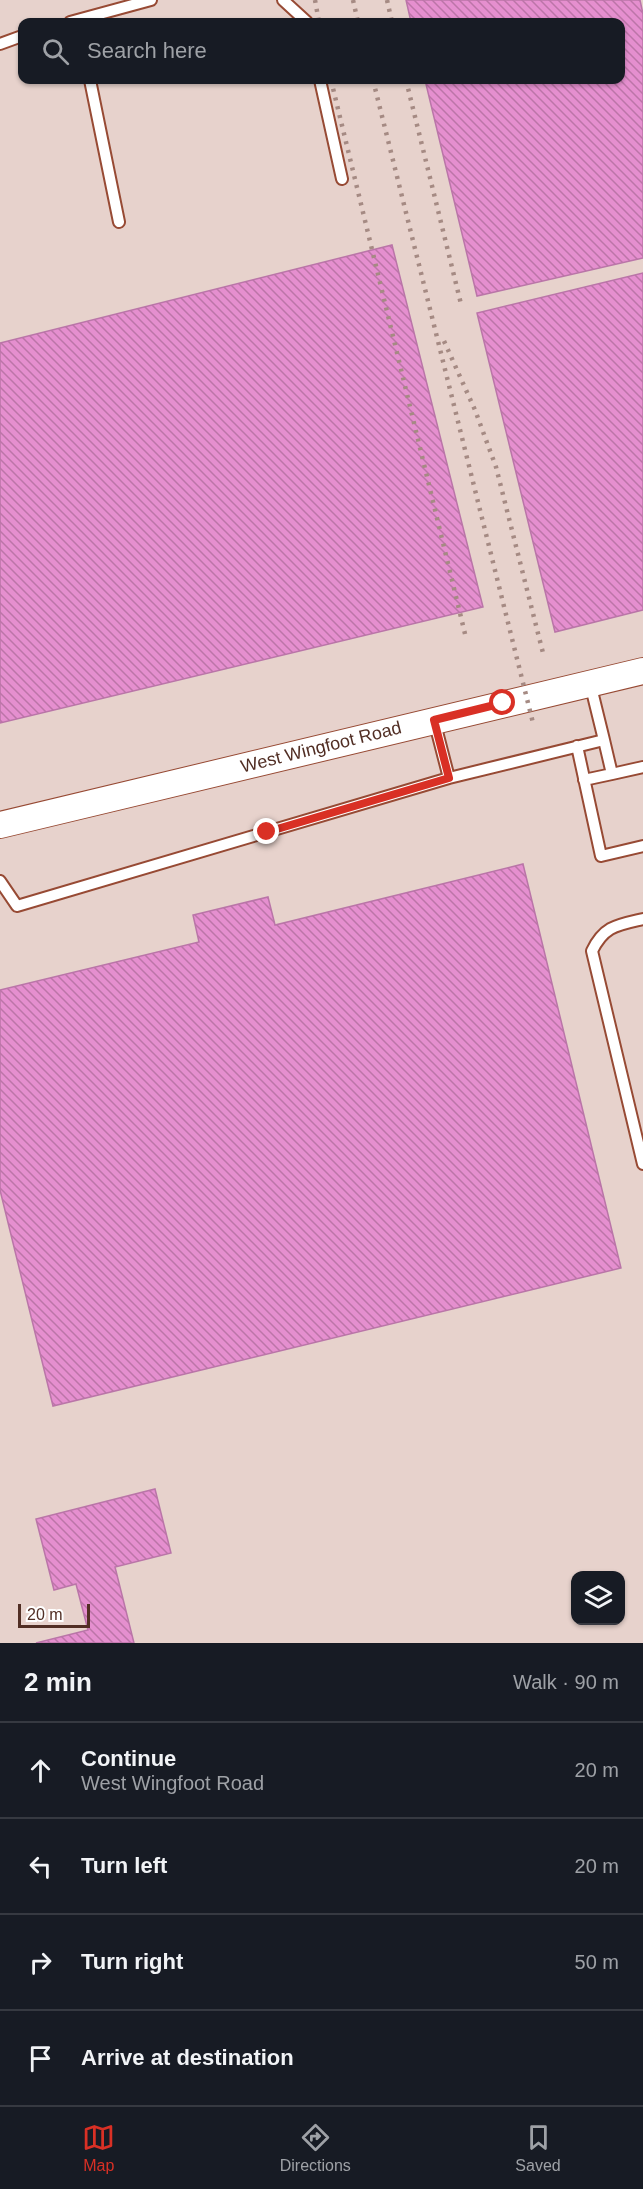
<!DOCTYPE html>
<meta charset="utf-8">
<style>
body{margin:0;font-family:Helvetica,sans-serif;background:#20242c;color:#f1f3f6}
.controls{position:absolute;right:18px;bottom:18px;display:grid;overflow:hidden;border-radius:12px;box-shadow:0 2px 4px #0004}
.controls button{width:54px;height:54px;display:grid;place-items:center;padding:0;border:0;border-bottom:2px solid #363941;background:#171b24;color:#f1f3f6;font:30px sans-serif}
.scale{position:absolute;left:18px;bottom:15px;width:72px;box-sizing:border-box;padding-left:6px;border:3px solid #512e24;border-top:0;font-size:16px;line-height:21px;white-space:nowrap;color:#512e24;-webkit-text-stroke:4px #fff;paint-order:stroke}
.stop{position:absolute;width:18px;height:18px;margin:-14px;border:4px solid #d93025;border-radius:50%;background:#fff}
.stop.end{background:#d93025;border-color:#fff;box-shadow:0 2px 6px #0008}
.list{margin:0;padding:0;list-style:none}
h2{display:flex;justify-content:space-between;align-items:center;height:78px;margin:0;padding:0 24px;font-size:26px}
h2 small{font-size:20px;font-weight:400;color:#9ea1a6}
.list li{display:grid;grid-template-columns:39px 1fr auto;gap:18px;align-items:center;box-sizing:border-box;height:96px;padding:0 24px;border-top:2px solid #363941}
.list b{display:block;font-size:22px;white-space:nowrap}
.list p{margin:0;font-size:20px;white-space:nowrap;color:#9ea1a6}
.list em{font-size:20px;font-style:normal;color:#9ea1a6}
.icon{flex:none;width:33px;height:33px;fill:none;stroke:currentColor;stroke-width:2;stroke-linecap:round;stroke-linejoin:round}
.map{position:relative;flex:none;width:643px;height:1643px;overflow:hidden}
.search{position:absolute;background:#171b24;box-shadow:0 2px 4px #0004;left:18px;right:18px;top:18px;height:66px;display:flex;align-items:center;gap:15px;box-sizing:border-box;padding:0 21px;border-radius:12px;color:#9ea1a6;font-size:22px}
.sheet{height:462px;background:#171b24}
nav{display:flex;justify-content:space-around;align-items:center;box-sizing:border-box;height:84px;border-top:2px solid #363941;background:#171b24;font-size:16px;color:#9ea1a6}
nav a{display:grid;justify-items:center;gap:3px}
nav .on{color:#d93025}
.map>svg:first-child{display:block}
.built{fill:#e7d2cc;fill-rule:evenodd}
.building{fill:url(#building-back-hatch);stroke:#ba75a8;stroke-width:1.5}
.lines{fill:none;stroke-linecap:round;stroke-linejoin:round}
.service-casing{stroke:#974a34;stroke-width:14}
.tertiary-casing{stroke:#974a34;stroke-width:28}
.service{stroke:#fff;stroke-width:10}
.tertiary{stroke:#fff;stroke-width:26}
.rail{stroke:#a58a83;stroke-width:4.5;stroke-dasharray:3 6;stroke-linecap:butt}
.route{stroke:#d93025;stroke-width:8}
.labels{text-anchor:middle;stroke-width:4.5;stroke-linejoin:round;paint-order:stroke}
.street-label{font-size:18px;fill:#512e24;stroke:#fff}
</style>
<div class="map">
<svg width="643" height="1643" viewBox="0 0 643 1643">
<defs>
<pattern id="building-back-hatch" width="6" height="6" patternUnits="userSpaceOnUse" patternTransform="scale(1.5)"><rect width="6" height="6" fill="#e58fcf"/><path d="M-1 5l2 2M0 0l6 6M5-1l2 2" fill="none" stroke="#bc75a8"/></pattern>
</defs>
<rect width="100%" height="100%" fill="#f7e4df"/>
<!-- built -->
<path class="built" d="M0,0H643V1643H0ZM22,22H620V80H22ZM576,1576H620V1620H576Z"/>
<!-- building -->
<path class="building" d="M406,0H640L643,14V258L477,296L425,80H620V22H411Z
M392,245L483,607L0,723V343Z
M643,273V610L555,632L477,313Z
M523,864L621,1268L53,1406L0,1190V990L199,942L193,915L268,897L275,925Z
M155,1489L171,1553L115,1567L134,1643H36L88,1630L76,1584L54,1590L36,1519Z"/>
<g class="lines">
<!-- service casing -->
<g class="service-casing">
<path id="service" d="M283,0L307,22
M70,22L151,0
M0,44L22,36
M90,80L119,222
M320,80L342,179
M434,720L449,778L604,740L590,683
M604,740L612,774L643,767
M577,746L601,856L643,846
M584,780L612,774
M0,881L17,906L449,778
M643,919C617,925 604,926 592,951L643,1164"/>
</g>
<!-- tertiary casing -->
<g class="tertiary-casing">
<path id="tertiary" d="M0,825L643,671"/>
</g>
<!-- service -->
<use href="#service" class="service"/>
<!-- tertiary -->
<use href="#tertiary" class="tertiary"/>
<!-- rail -->
<path class="rail" d="M315,0L319,22
M353,0L358,22
M387,0L392,22
M331,80L466,638
M373,80L533,723
M406,80L461,304
M444,341L475,410L496,467L544,657"/>
</g>
<g class="lines">
<!-- route -->
<path class="route" d="M267,832L449,778L434,720L503,703"/>
</g>
<g class="labels">
<!-- street labels -->
<g class="street-label">
<text transform="translate(321 747) rotate(-14)" y="6">West Wingfoot Road</text>
</g>
</g>
</svg>
<div class="controls">
<button><svg class="icon" aria-label="layers" viewBox="0 0 24 24"><path d="M12 4l9 5-9 5-9-5zM3 14l9 5 9-5"/></svg></button>
</div>
<div class="scale">20 m</div>
<div class="stop" style="left:503px;top:703px"></div>
<div class="stop end" style="left:267px;top:832px"></div>
<div class="search"><svg class="icon" aria-label="search" viewBox="0 0 24 24"><circle cx="10" cy="10" r="6"/><path d="M15 15l6 6"/></svg>Search here</div>
</div>
<section class="sheet">
<h2>2 min<small>Walk · 90 m</small></h2>
<ul class="list">
<li><svg class="icon" aria-label="ahead" viewBox="0 0 24 24"><path d="M12 20V5M6 11l6-6 6 6"/></svg><div><b>Continue</b><p>West Wingfoot Road</p></div><em>20 m</em></li>
<li><svg class="icon" aria-label="left" viewBox="0 0 24 24"><path d="M17 20v-9H6M10 6l-5 5 5 5"/></svg><div><b>Turn left</b></div><em>20 m</em></li>
<li><svg class="icon" aria-label="right" viewBox="0 0 24 24"><path d="M7 20v-9h11M14 6l5 5-5 5"/></svg><div><b>Turn right</b></div><em>50 m</em></li>
<li><svg class="icon" aria-label="arrive" viewBox="0 0 24 24"><path d="M6 21V4h12l-3 4 3 4H6"/></svg><div><b>Arrive at destination</b></div></li>
</ul>
</section>
<nav>
<a class="on"><svg class="icon" aria-label="map" viewBox="0 0 24 24"><path d="M3 6l6-2 6 2 6-2v14l-6 2-6-2-6 2zM9 4v14M15 6v14"/></svg>Map</a>
<a><svg class="icon" aria-label="directions" viewBox="0 0 24 24"><path d="M12 3l9 9-9 9-9-9zM9 14v-3h6M13 9l2 2-2 2"/></svg>Directions</a>
<a><svg class="icon" aria-label="saved" viewBox="0 0 24 24"><path d="M7 4h10v16l-5-4-5 4z"/></svg>Saved</a>
</nav>
